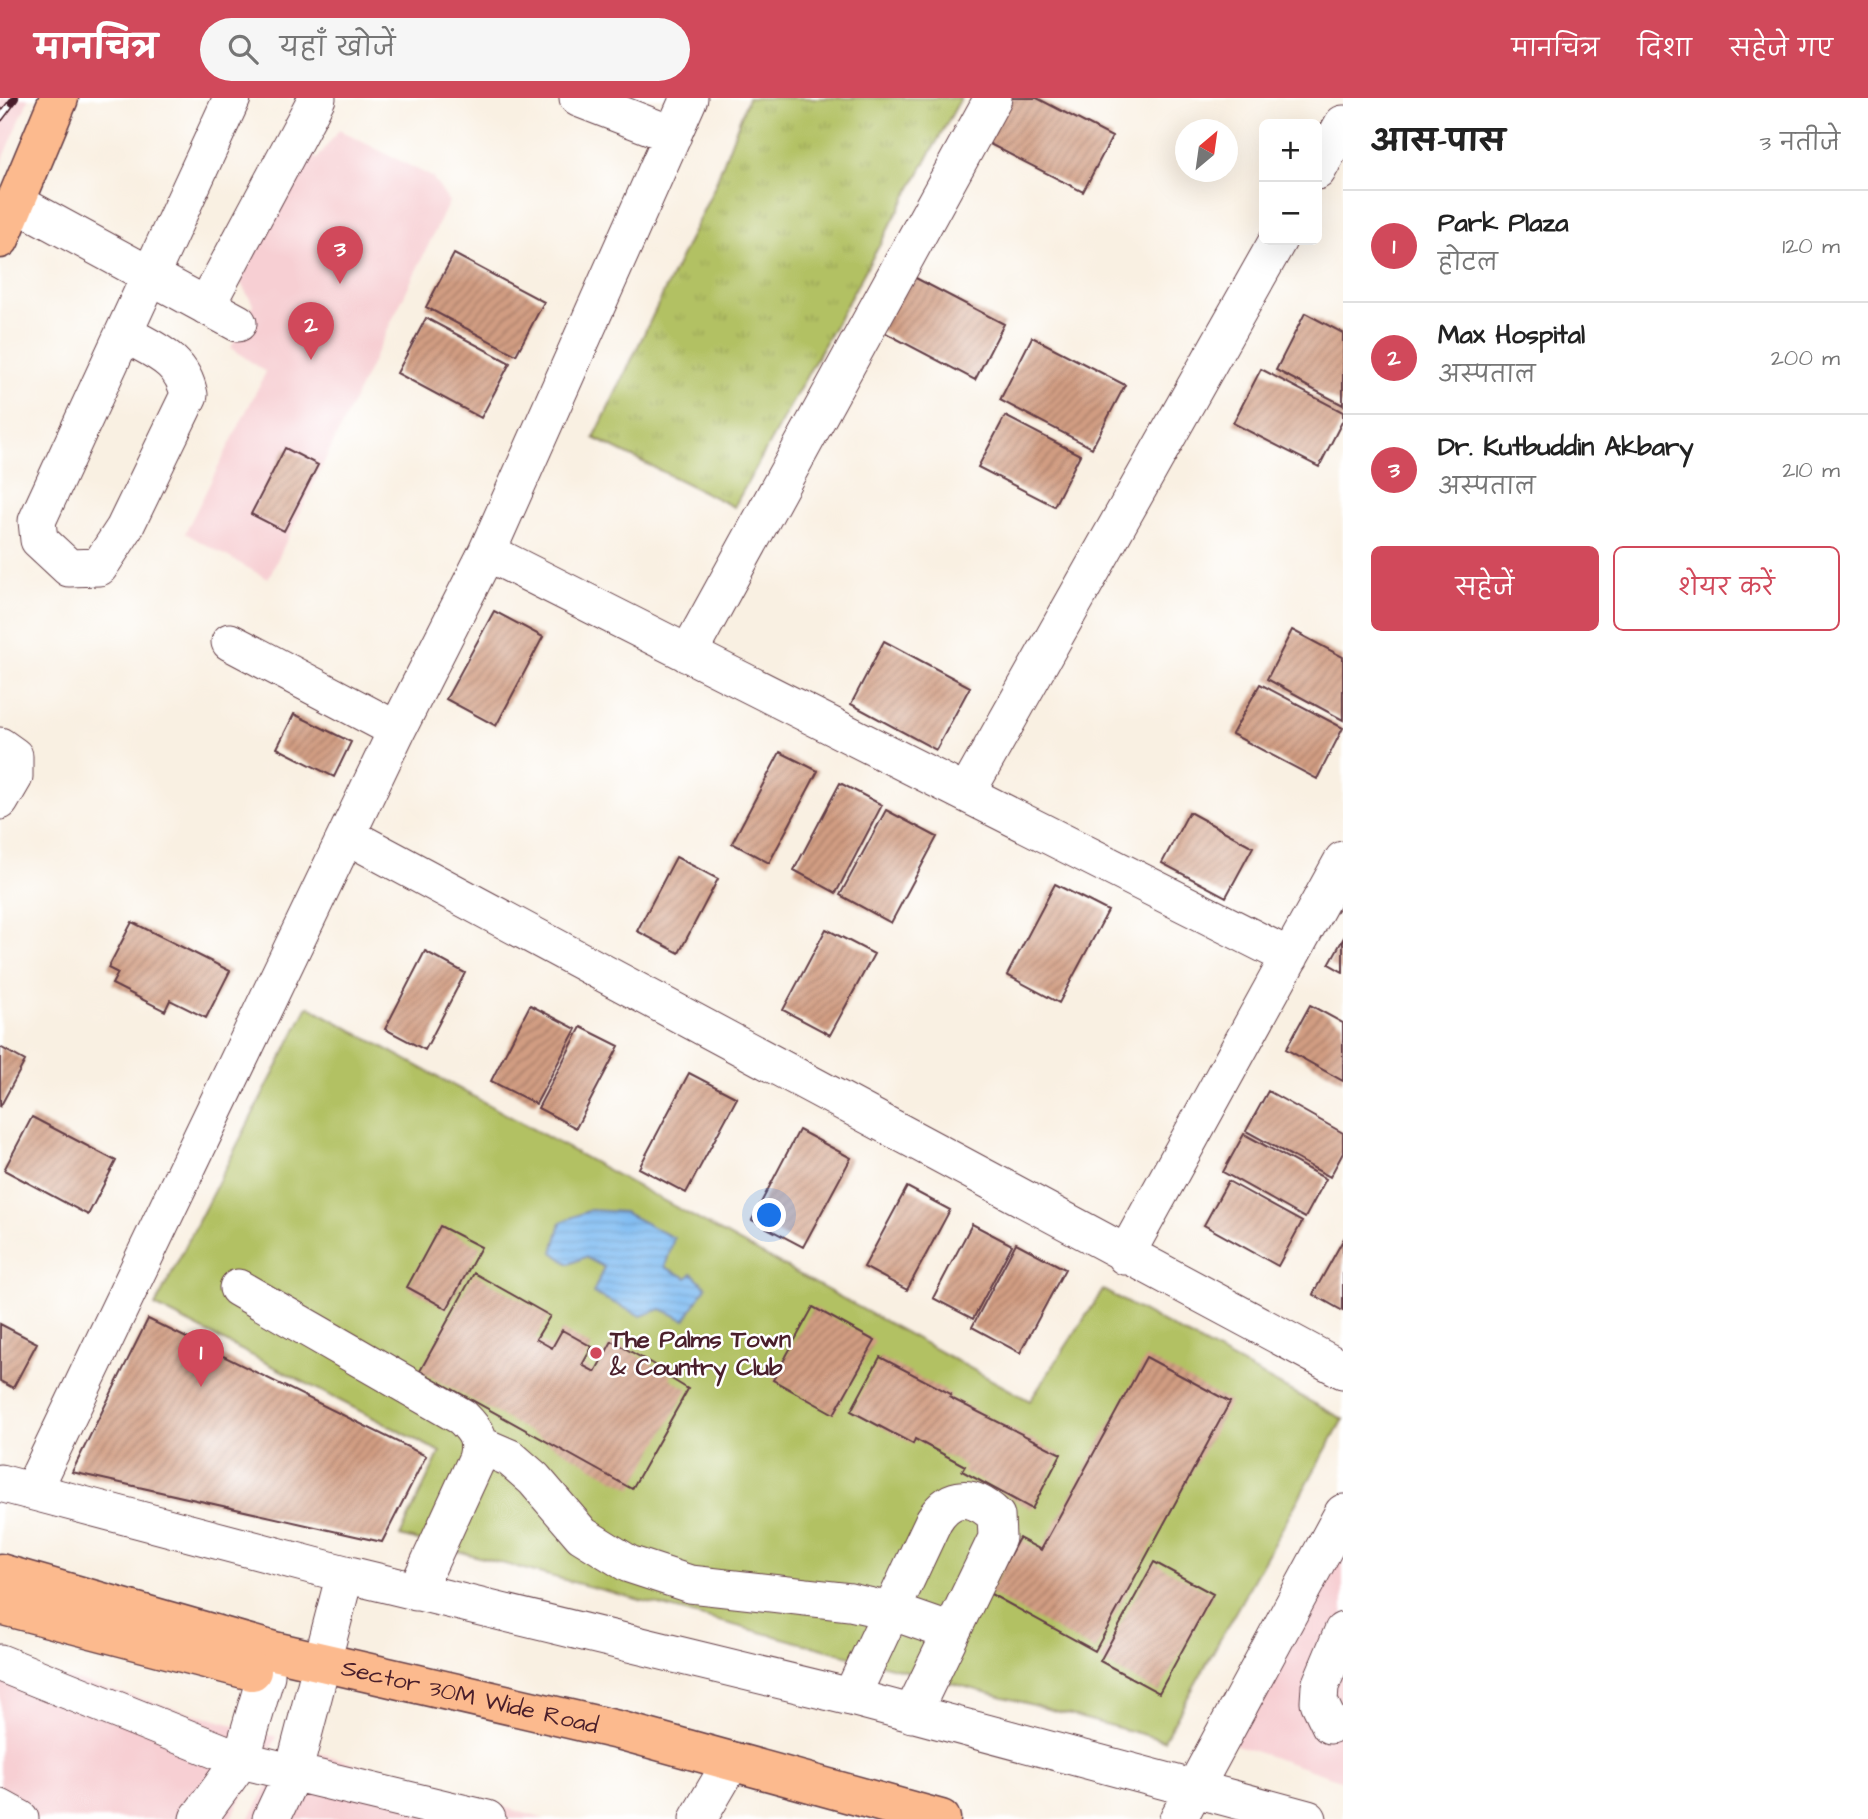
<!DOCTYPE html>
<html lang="hi">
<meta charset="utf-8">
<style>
body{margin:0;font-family:"Architects Daughter","Playpen Sans Deva",sans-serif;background:#f6f6f6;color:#222}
.controls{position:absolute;right:21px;top:21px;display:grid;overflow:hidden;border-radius:10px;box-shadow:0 7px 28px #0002}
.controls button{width:63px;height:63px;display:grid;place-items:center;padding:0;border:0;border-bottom:2px solid #e0e0e0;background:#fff;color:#222;font:35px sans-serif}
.compass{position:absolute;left:1175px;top:21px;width:63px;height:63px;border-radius:50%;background:#fff;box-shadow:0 7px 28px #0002;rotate:29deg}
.you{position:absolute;left:770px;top:1118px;width:24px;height:24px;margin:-18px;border:5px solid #fff;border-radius:50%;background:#1a73e8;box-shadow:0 0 0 10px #1a73e833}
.badge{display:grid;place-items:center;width:46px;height:46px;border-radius:50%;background:#d1495b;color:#fff;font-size:23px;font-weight:700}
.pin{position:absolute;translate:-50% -58px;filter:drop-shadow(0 2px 4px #0008)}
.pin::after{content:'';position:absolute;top:37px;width:24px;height:21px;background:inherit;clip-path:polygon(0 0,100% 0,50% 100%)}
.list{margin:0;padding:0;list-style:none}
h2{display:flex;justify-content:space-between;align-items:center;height:91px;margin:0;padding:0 28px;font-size:30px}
h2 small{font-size:23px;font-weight:400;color:#767676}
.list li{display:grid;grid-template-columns:46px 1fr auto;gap:21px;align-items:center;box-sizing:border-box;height:112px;padding:0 28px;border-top:2px solid #e0e0e0}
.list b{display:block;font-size:26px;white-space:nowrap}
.list p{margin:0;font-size:23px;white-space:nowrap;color:#767676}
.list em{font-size:23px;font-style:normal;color:#767676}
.actions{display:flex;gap:14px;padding:21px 28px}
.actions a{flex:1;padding:16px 0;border:2px solid #d1495b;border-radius:10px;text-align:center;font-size:24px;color:#d1495b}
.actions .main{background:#d1495b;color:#fff}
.icon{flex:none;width:38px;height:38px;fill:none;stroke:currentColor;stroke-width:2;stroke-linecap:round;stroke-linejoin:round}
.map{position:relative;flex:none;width:1343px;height:1721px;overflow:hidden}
header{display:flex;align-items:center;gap:42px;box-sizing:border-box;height:98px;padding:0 35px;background:#d1495b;color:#fff}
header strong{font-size:33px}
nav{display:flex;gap:38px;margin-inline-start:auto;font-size:24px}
.search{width:490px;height:63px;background:#f6f6f6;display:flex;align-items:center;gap:18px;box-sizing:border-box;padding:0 24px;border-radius:38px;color:#767676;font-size:26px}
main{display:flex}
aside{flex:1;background:#fff}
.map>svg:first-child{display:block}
.built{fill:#f7cfd3}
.grass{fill:#b2c164;stroke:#7e7048;stroke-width:2}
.park{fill:url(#park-tufts);stroke:#7e7048;stroke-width:2}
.water{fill:url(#water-rules);stroke:#646e8e;stroke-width:2}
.building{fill:url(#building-hatch)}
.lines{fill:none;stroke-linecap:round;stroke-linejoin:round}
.minor-casing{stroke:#643e46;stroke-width:39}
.major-casing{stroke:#643e46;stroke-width:41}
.minor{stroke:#fff;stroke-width:37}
.major{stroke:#fcba8e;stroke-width:38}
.rail-casing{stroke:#4a1f2b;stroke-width:8}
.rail{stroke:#fff;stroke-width:5;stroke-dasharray:16;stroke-linecap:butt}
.poi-dot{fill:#d1495b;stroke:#fff;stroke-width:2.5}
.labels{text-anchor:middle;stroke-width:5;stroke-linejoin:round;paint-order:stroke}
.poi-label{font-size:24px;font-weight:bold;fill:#4a1f2b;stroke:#fff;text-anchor:start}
.street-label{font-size:24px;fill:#4a1f2b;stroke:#fff}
</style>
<header>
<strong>मानचित्र</strong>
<div class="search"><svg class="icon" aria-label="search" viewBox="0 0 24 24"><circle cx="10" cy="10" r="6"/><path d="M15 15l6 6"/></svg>यहाँ खोजें</div>
<nav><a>मानचित्र</a><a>दिशा</a><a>सहेजे गए</a></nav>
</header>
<main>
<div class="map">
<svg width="1343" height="1721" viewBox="0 0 1343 1721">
<defs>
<pattern id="park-tufts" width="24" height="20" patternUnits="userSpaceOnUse" patternTransform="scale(1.75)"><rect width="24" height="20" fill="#b2c164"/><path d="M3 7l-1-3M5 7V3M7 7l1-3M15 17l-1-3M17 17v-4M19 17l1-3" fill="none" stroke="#9ba557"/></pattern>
<pattern id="water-rules" width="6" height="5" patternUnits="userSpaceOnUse" patternTransform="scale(1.75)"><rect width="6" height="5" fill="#7fbcf2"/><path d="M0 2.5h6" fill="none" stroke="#6fa1d0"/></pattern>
<pattern id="building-hatch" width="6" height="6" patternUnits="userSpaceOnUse" patternTransform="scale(1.75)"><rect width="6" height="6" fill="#d19d82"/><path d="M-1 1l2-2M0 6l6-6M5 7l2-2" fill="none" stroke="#ac7f6b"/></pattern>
</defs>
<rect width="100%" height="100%" fill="#fff"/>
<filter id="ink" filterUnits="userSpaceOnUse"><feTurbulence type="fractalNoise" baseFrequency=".0143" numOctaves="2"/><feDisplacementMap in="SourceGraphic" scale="14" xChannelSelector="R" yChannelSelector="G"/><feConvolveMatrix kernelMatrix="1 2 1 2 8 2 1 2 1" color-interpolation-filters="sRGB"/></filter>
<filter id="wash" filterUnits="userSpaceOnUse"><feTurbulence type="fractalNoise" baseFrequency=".00686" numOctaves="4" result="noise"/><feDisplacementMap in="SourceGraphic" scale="28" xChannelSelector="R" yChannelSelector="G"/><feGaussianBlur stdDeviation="1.57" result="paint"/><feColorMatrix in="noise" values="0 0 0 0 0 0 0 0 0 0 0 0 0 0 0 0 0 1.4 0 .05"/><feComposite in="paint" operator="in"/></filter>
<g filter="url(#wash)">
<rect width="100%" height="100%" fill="#f9f0e2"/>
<!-- built -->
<path class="built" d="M0,0H29L0,69Z
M339,32L432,79L449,104L268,481L185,435L266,274L231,250L253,206L240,184L305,51L317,61Z
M1343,1452V1683L1233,1646Z
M0,1561L277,1639L230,1721H0Z
M292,1647L544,1721H249Z"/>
<!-- grass -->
<path class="grass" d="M308,908L1030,1303L1103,1192L1343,1321L1164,1642L400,1438L440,1354L155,1208Z"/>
<!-- park -->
<path class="park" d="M748,0H961L734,409L594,340L713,92Z"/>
<!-- water -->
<path class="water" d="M590,1112L624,1114L674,1140L665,1169L687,1180L692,1175L706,1189L685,1222L661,1211L641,1218L593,1195L604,1169L585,1159L569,1166L553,1154L561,1124Z"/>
<g id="blocks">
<!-- building -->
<path class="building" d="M1009,0H1037L1112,39L1083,94L986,44Z
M454,156L544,204L516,257L426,209Z
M908,176L1004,226L975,282L880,232Z
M1305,215L1343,235V307L1276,272Z
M426,220L510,265L481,320L397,275Z
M1032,239L1125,287L1092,350L1000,302Z
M1261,271L1343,314V322L1319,369L1233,325Z
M1005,318L1080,357L1054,408L978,369Z
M285,350L318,367L284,433L251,416Z
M494,513L543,539L496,628L446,601Z
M1292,532L1343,559V622L1267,581Z
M884,543L970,589L936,652L851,606Z
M1260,586L1343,630L1317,681L1232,636Z
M294,616L351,644L334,679L277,650Z
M780,654L818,673L769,765L732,745Z
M840,685L882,707L836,795L794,772Z
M886,712L937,739L891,825L840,797Z
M1189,714L1253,749L1226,799L1162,765Z
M676,759L718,781L679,855L637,833Z
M1055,786L1108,813L1059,905L1007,877Z
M132,824L230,873L206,920L170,902L165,913L112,886L118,875L108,870Z
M826,831L874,856L830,937L783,912Z
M1343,841V874L1329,866Z
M425,853L465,875L425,952L385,931Z
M530,907L576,931L536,1006L491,983Z
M1310,907L1343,925V983L1286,951Z
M581,929L619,948L576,1030L538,1010Z
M0,949L25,963L0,1009Z
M689,975L737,1000L686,1095L639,1070Z
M1268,993L1343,1035V1055L1330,1079L1246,1033Z
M32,1019L116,1063L88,1117L4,1072Z
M799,1032L851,1060L803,1149L752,1122Z
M1244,1036L1326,1081L1305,1120L1223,1074Z
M1228,1083L1302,1124L1278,1168L1204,1127Z
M907,1089L950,1112L907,1192L864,1169Z
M972,1126L1012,1147L973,1221L933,1200Z
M440,1128L481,1149L447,1211L407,1189Z
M1343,1142V1213L1313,1196Z
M1016,1145L1065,1171L1020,1255L972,1229Z
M474,1175L550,1218L536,1241L552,1250L562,1232L592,1249L582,1267L595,1274L612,1243L672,1277L670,1280L688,1291L632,1391L420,1273Z
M813,1209L875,1243L834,1316L773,1282Z
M148,1221L426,1358L382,1444L72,1374Z
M0,1226L37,1245L13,1290L0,1283Z
M880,1259L951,1296L949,1299L1061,1356L1032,1411L962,1373L965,1368L915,1341L913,1346L851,1313Z
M1146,1259L1230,1304L1095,1553L989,1495L1019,1440L1041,1452Z
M1154,1464L1213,1496L1159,1595L1100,1563Z"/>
</g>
</g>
<g filter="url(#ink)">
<use href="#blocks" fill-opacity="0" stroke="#643e46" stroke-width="2"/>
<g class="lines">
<!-- minor casing -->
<g class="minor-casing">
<path id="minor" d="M578,0L673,37
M1317,73L1343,26
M15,104L238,225
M206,208L317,0
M124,235C154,253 182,260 189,297L124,431L99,469L69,470L39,442L37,423L232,0
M487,454L1290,859
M230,544L397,632
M688,556L993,0
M0,648L14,658V679L0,703
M967,694L1278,142
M348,738L1343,1272
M1125,1158L1343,762
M238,1190L462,1319C476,1333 482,1341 477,1361L416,1494
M480,1347L510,1360L534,1381L582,1437L629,1466L690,1486L850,1504L891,1513L951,1534
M0,1385L345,1476
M32,1393L397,632L487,454L689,0
M0,1565L241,1662L487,1721
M851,1599L934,1422C951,1395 973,1396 996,1418L997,1440L912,1616
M1330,1627L1319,1604L1320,1588L1343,1533
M0,1710L20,1721
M198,1721L241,1662L266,1577
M271,1721L294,1672L345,1476L851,1599L1308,1721
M698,1721L732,1663
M1178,1721L1343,1415"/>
</g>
<!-- major casing -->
<g class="major-casing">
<g id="major">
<path d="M0,141L59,0"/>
<path id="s1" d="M0,1475L274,1553L622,1633L941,1721"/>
<path d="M0,1507L252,1573"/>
</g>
</g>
<!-- minor -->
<use href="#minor" class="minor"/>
<!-- major -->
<use href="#major" class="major"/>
<!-- rail casing -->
<g class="rail-casing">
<path id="rail" d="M0,20L15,0"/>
</g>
<!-- rail -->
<use href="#rail" class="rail"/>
</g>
</g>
<!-- markers -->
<circle class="poi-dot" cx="596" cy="1255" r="7"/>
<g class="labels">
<!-- poi labels -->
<g class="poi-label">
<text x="610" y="1249">The Palms Town<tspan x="610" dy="28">&amp; Country Club</tspan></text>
</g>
<!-- street labels -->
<g class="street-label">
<text dy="8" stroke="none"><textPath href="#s1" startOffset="486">Sector 30M Wide Road</textPath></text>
</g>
</g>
</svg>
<div class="controls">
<button>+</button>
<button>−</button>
</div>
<svg class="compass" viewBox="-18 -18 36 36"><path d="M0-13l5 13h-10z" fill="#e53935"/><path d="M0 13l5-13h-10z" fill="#767676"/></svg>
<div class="you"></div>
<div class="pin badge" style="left:201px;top:1289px">1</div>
<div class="pin badge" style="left:311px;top:262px">2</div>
<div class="pin badge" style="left:340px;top:186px">3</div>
</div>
<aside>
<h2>आस-पास<small>3 नतीजे</small></h2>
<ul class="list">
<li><span class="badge">1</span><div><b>Park Plaza</b><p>होटल</p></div><em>120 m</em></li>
<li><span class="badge">2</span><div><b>Max Hospital</b><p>अस्पताल</p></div><em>200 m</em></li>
<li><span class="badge">3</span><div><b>Dr. Kutbuddin Akbary</b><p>अस्पताल</p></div><em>210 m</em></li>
</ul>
<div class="actions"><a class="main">सहेजें</a><a>शेयर करें</a></div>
</aside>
</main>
